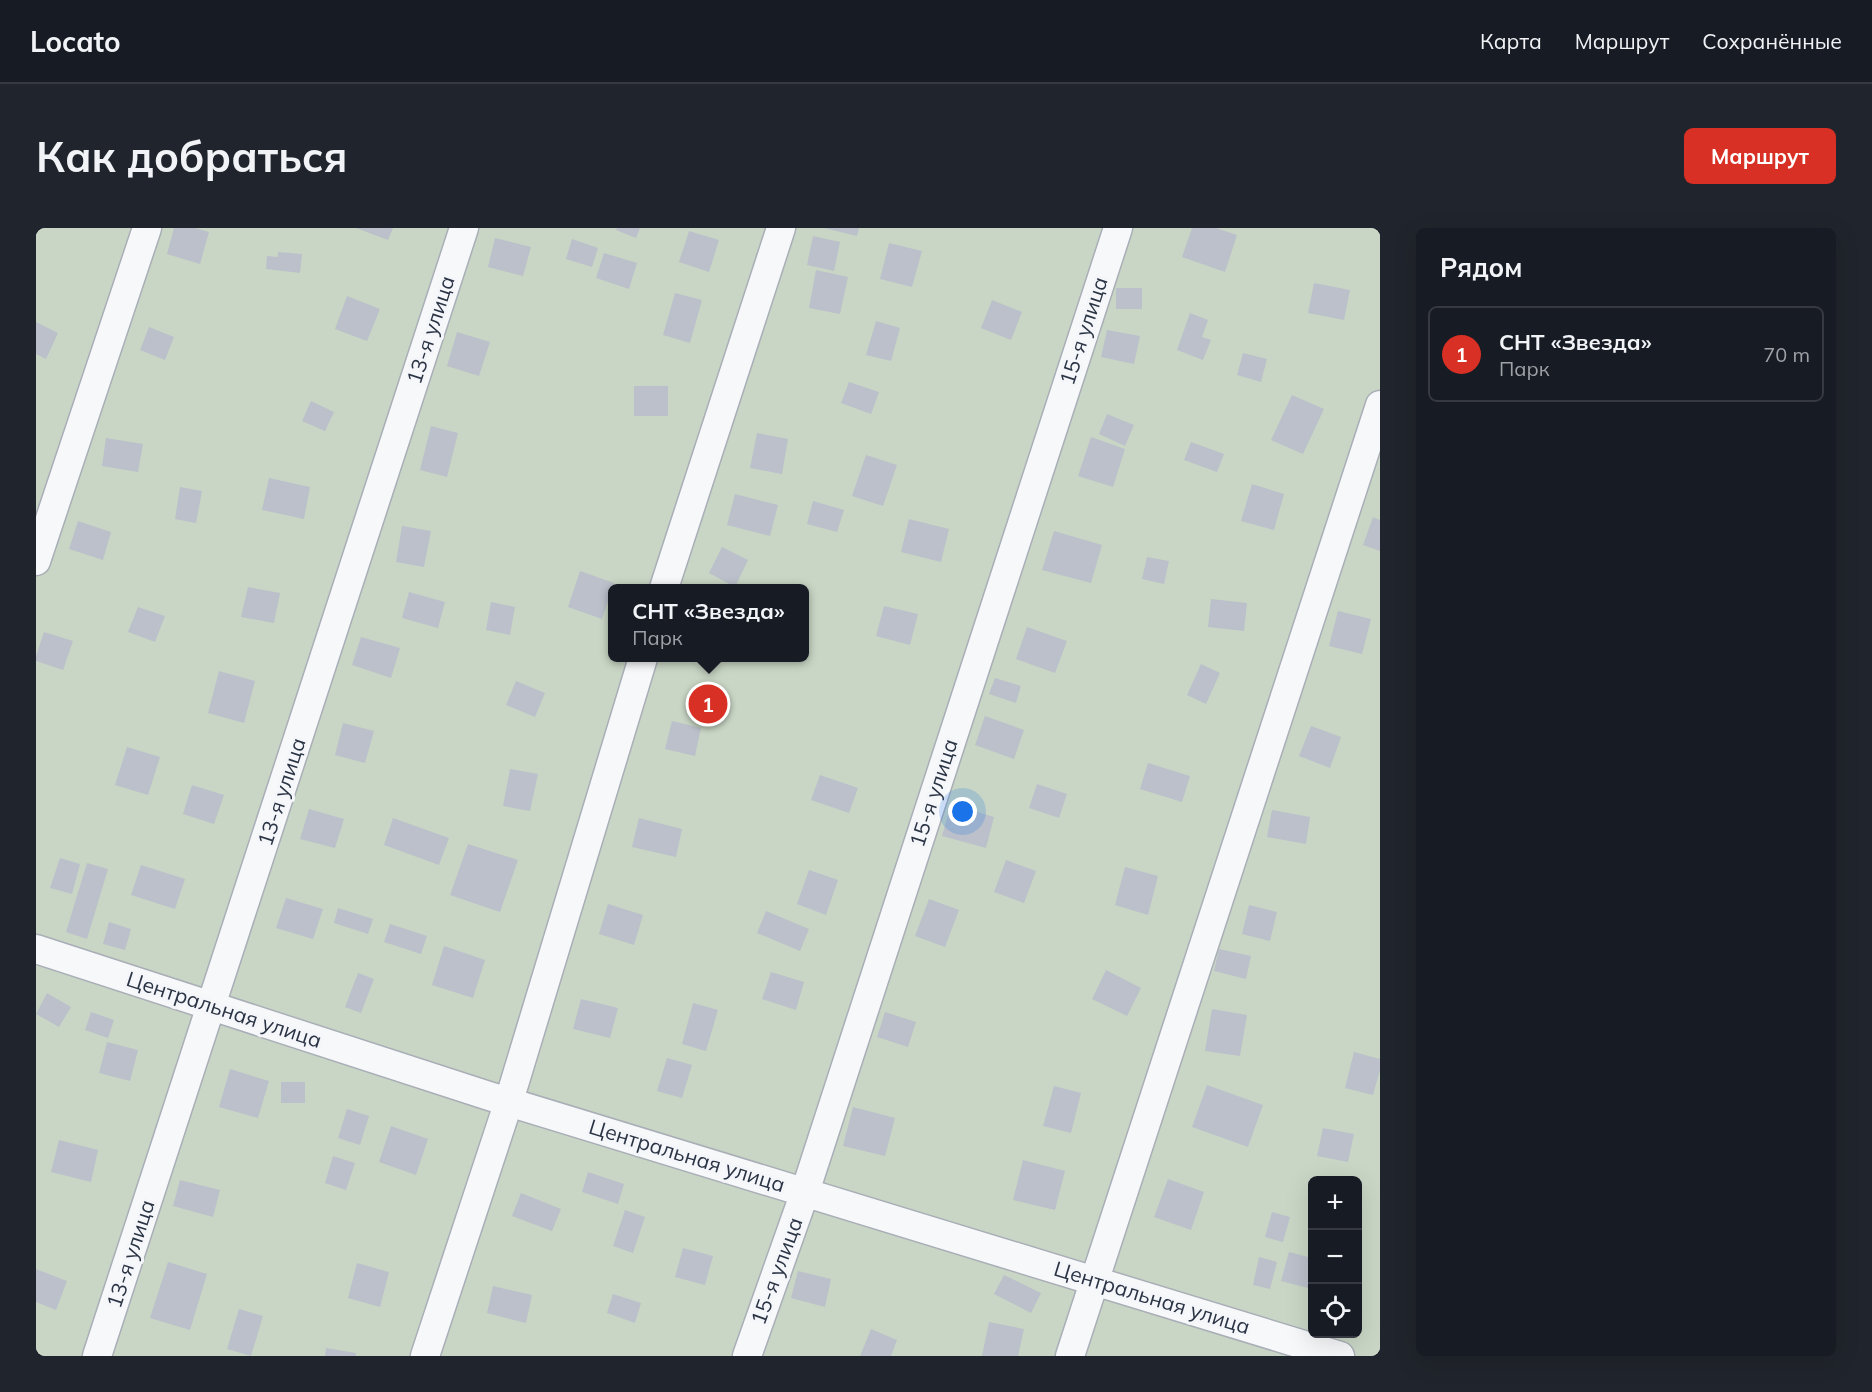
<!DOCTYPE html>
<html lang="ru">
<meta charset="utf-8">
<style>
body{margin:0;font-family:Mulish,sans-serif;background:#20242c;color:#f1f3f6}
.controls{position:absolute;right:18px;bottom:18px;display:grid;overflow:hidden;border-radius:9px;box-shadow:0 6px 24px #0002}
.controls button{width:54px;height:54px;display:grid;place-items:center;padding:0;border:0;border-bottom:2px solid #363941;background:#171b24;color:#f1f3f6;font:30px sans-serif}
.you{position:absolute;left:927px;top:584px;width:21px;height:21px;margin:-15px;border:4px solid #fff;border-radius:50%;background:#1a73e8;box-shadow:0 0 0 9px #1a73e833}
.badge{display:grid;place-items:center;width:39px;height:39px;border-radius:50%;background:#d93025;color:#fff;font-size:20px;font-weight:700}
.pin{position:absolute;translate:-50% -50%;border:3px solid #fff;box-shadow:0 2px 6px #0006}
.popup{position:absolute;left:572px;top:356px;width:201px;height:78px;box-sizing:border-box;display:grid;place-content:center;border-radius:9px;background:#171b24;filter:drop-shadow(0 2px 4px #0005);font-size:20px;white-space:nowrap;color:#9ea1a6}
.popup b{font-size:22px;color:#f1f3f6}
.popup::after{content:'';position:absolute;left:50%;top:100%;margin-left:-12px;border:12px solid transparent;border-top-color:#171b24}
.list{margin:0;padding:0;list-style:none}
h2{display:flex;justify-content:space-between;align-items:center;height:78px;margin:0;padding:0 24px;font-size:26px}
h2 small{font-size:20px;font-weight:400;color:#9ea1a6}
.list li{display:grid;grid-template-columns:39px 1fr auto;gap:18px;align-items:center;box-sizing:border-box;height:96px;margin:0 12px 12px;padding:0 12px;border:2px solid #363941;border-radius:9px}
.list b{display:block;font-size:22px;white-space:nowrap}
.list p{margin:0;font-size:20px;white-space:nowrap;color:#9ea1a6}
.list em{font-size:20px;font-style:normal;color:#9ea1a6}
.icon{flex:none;width:33px;height:33px;fill:none;stroke:currentColor;stroke-width:2;stroke-linecap:round;stroke-linejoin:round}
.map{position:relative;flex:none;width:1344px;height:1128px;overflow:hidden;border-radius:9px}
header{display:flex;align-items:center;gap:36px;box-sizing:border-box;height:84px;padding:0 30px;background:#171b24;border-bottom:2px solid #363941}
header strong{font-size:28px}
nav{display:flex;gap:33px;margin-inline-start:auto;font-size:21px}
.intro{display:flex;align-items:center;justify-content:space-between;box-sizing:border-box;height:144px;padding:0 36px}
h1{margin:0;font-size:42px}
.button{padding:15px 27px;border-radius:9px;background:#d93025;color:#fff;font-size:21px;font-weight:700}
main{display:flex;gap:36px;padding:0 36px}
aside{flex:1;background:#171b24;border-radius:9px;box-shadow:0 6px 24px #0002}
.map>svg:first-child{display:block}
.green{fill:#c9d6c5;fill-rule:evenodd}
.building{fill:#bbc0ca}
.lines{fill:none;stroke-linecap:round;stroke-linejoin:round}
.minor-casing{stroke:#a9aeb7;stroke-width:31}
.minor{stroke:#f7f8fa;stroke-width:28}
.labels{text-anchor:middle;stroke-width:6;stroke-linejoin:round;paint-order:stroke}
.street-label{font-size:21px;fill:#2b3445;stroke:#f4f6f9}
</style>
<header>
<strong>Locato</strong>
<nav><a>Карта</a><a>Маршрут</a><a>Сохранённые</a></nav>
</header>
<div class="intro"><h1>Как добраться</h1><a class="button">Маршрут</a></div>
<main>
<div class="map">
<svg width="1344" height="1128" viewBox="0 0 1344 1128">
<rect width="100%" height="100%" fill="#e4e7ec"/>
<!-- green -->
<path class="green" d="M0,0H1344V1128H0ZM576,360H768V430H576ZM1276,952H1322V1106H1276Z"/>
<!-- building -->
<path class="building" d="M138,0H159L173,4L164,36L131,26Z
M320,0H357L352,12Z
M581,0H604L600,10L580,2Z
M788,0H823L821,8Z
M1156,0H1180L1201,7L1189,44L1146,29Z
M653,3L683,12L673,44L643,34Z
M777,8L804,14L798,43L771,37Z
M459,10L495,19L487,48L452,39Z
M536,11L562,20L556,39L530,31Z
M853,15L886,23L876,59L844,51Z
M242,24L266,26L264,45L230,41L231,28L242,29Z
M568,25L601,35L593,61L560,50Z
M780,42L812,49L804,86L773,80Z
M1278,55L1314,62L1308,92L1272,85Z
M1080,60H1106V81H1080Z
M639,65L666,72L654,115L627,107Z
M311,68L344,81L331,113L299,101Z
M956,72L986,84L975,112L945,100Z
M1154,85L1172,92L1166,109L1175,112L1167,132L1141,122Z
M840,93L864,100L855,133L830,127Z
M0,94L22,105L10,131L0,126Z
M113,99L138,109L129,132L104,122Z
M1071,102L1104,108L1098,136L1065,129Z
M421,104L454,114L443,148L411,138Z
M1207,125L1231,131L1225,154L1201,147Z
M813,154L843,164L835,186L805,175Z
M598,158H632V188H598Z
M1256,167L1288,181L1267,226L1235,212Z
M275,173L298,184L289,203L266,193Z
M1071,186L1098,197L1089,218L1063,206Z
M395,198L422,205L411,249L384,242Z
M721,205L752,211L746,246L714,240Z
M1055,209L1089,221L1077,259L1042,248Z
M70,210L107,216L102,244L66,238Z
M1155,214L1188,226L1181,244L1148,232Z
M830,227L861,237L847,278L816,268Z
M233,250L274,259L268,291L226,282Z
M1216,256L1248,266L1238,302L1205,293Z
M144,259L166,263L160,295L139,291Z
M699,266L742,277L734,308L691,297Z
M777,273L808,282L801,304L771,296Z
M1337,289L1344,292V323L1327,317Z
M873,291L913,301L905,334L865,324Z
M42,293L75,304L67,332L33,321Z
M366,298L395,303L388,339L360,334Z
M1018,303L1066,317L1055,355L1006,342Z
M686,319L712,332L699,359L673,345Z
M1111,329L1133,333L1128,356L1106,351Z
M544,343L578,355L566,391L532,379Z
M212,359L244,365L238,395L205,389Z
M373,364L409,374L402,400L366,390Z
M1175,371L1211,375L1208,403L1172,399Z
M455,374L479,379L474,407L450,402Z
M848,378L882,386L874,417L840,408Z
M102,379L129,388L119,414L92,404Z
M1302,383L1335,391L1326,426L1293,418Z
M991,399L1031,413L1019,445L980,431Z
M8,404L37,413L27,442L0,433V428Z
M325,409L364,420L355,450L316,437Z
M1165,436L1184,445L1170,476L1151,467Z
M183,443L219,453L208,495L172,485Z
M959,450L985,458L980,475L953,466Z
M480,453L509,465L499,489L470,477Z
M949,488L988,502L978,531L939,517Z
M636,493L665,500L659,528L629,521Z
M307,495L338,503L329,535L299,527Z
M1275,498L1305,509L1294,540L1263,528Z
M91,519L124,529L112,567L79,557Z
M1112,535L1154,548L1146,574L1104,561Z
M474,541L502,546L494,583L467,578Z
M784,547L822,560L813,585L775,572Z
M1001,556L1031,566L1023,590L993,580Z
M156,557L188,567L178,596L147,586Z
M915,576L958,589L950,620L906,608Z
M273,581L308,591L299,620L264,611Z
M1236,582L1274,589L1270,616L1231,609Z
M357,590L413,610L403,637L348,617Z
M603,590L646,601L640,629L596,619Z
M432,616L482,632L464,684L414,667Z
M24,630L44,636L36,666L14,660Z
M970,632L1000,643L988,675L958,664Z
M51,635L72,641L51,711L30,704Z
M105,637L149,651L139,681L95,667Z
M1089,639L1122,648L1112,687L1079,677Z
M773,642L802,652L790,687L761,676Z
M250,670L287,681L277,711L240,700Z
M893,671L923,682L909,719L879,708Z
M572,676L607,687L598,717L563,706Z
M1213,677L1241,684L1234,713L1206,706Z
M302,680L337,691L332,706L298,695Z
M730,683L773,701L764,723L721,705Z
M73,694L95,701L89,722L67,716Z
M354,696L391,708L385,726L348,714Z
M408,718L449,732L437,770L396,757Z
M1183,721L1215,728L1210,751L1178,743Z
M1070,742L1105,760L1091,788L1056,771Z
M735,744L768,754L760,782L726,771Z
M322,745L338,751L325,785L309,779Z
M11,765L35,779L23,799L0,786Z
M545,771L582,780L574,810L537,801Z
M657,775L682,782L670,823L646,816Z
M1176,781L1211,787L1204,828L1169,823Z
M55,784L78,792L72,810L49,802Z
M849,784L880,794L872,819L841,809Z
M71,814L102,822L94,853L63,845Z
M1318,824L1344,831V842L1337,867L1309,860Z
M631,830L656,837L646,870L621,863Z
M194,841L233,853L222,890L183,879Z
M245,854H269V875H245Z
M1171,857L1227,877L1212,919L1156,899Z
M1018,858L1045,865L1035,905L1007,898Z
M817,879L859,890L849,928L807,918Z
M311,881L333,888L324,917L302,910Z
M355,898L392,911L380,947L343,934Z
M1287,900L1318,906L1312,934L1281,928Z
M23,912L62,922L55,954L15,944Z
M297,928L319,935L310,962L289,955Z
M987,932L1029,943L1019,982L977,972Z
M552,944L588,956L582,976L546,964Z
M1132,951L1168,964L1155,1002L1118,989Z
M144,952L184,962L177,989L137,978Z
M485,965L525,981L516,1003L476,988Z
M589,982L609,989L597,1025L577,1018Z
M1236,984L1254,989L1247,1014L1229,1009Z
M647,1020L677,1028L669,1057L639,1049Z
M1253,1024L1276,1030V1061L1245,1053Z
M1223,1029L1241,1034L1234,1061L1217,1057Z
M132,1034L171,1046L154,1102L114,1090Z
M321,1035L353,1044L344,1079L312,1070Z
M0,1041L31,1053L20,1082L0,1074Z
M762,1043L795,1051L789,1079L755,1070Z
M968,1047L1005,1065L995,1085L958,1066Z
M457,1058L496,1067L490,1095L451,1085Z
M577,1066L605,1075L599,1095L571,1085Z
M203,1081L227,1088L215,1128L191,1121Z
M953,1094L988,1101L982,1128H946Z
M835,1101L861,1112L855,1128H824Z
M290,1120L320,1125V1128H289Z"/>
<g class="lines">
<!-- minor casing -->
<g class="minor-casing">
<path id="minor" d="M0,333L111,0
M628,360L745,0
M0,721L453,868L1304,1128
M61,1128L428,0
M389,1128L473,873L607,430
M711,1128L769,964L1082,0
M1034,1128L1344,177"/>
</g>
<!-- minor -->
<use href="#minor" class="minor"/>
</g>
<g class="labels">
<!-- street labels -->
<g class="street-label">
<text transform="translate(395 102) rotate(-72)" y="7">13-я улица</text>
<text transform="translate(1048 103) rotate(-72)" y="7">15-я улица</text>
<text transform="translate(246 564) rotate(-72)" y="7">13-я улица</text>
<text transform="translate(898 565) rotate(-72)" y="7">15-я улица</text>
<text transform="translate(188 782) rotate(18)" y="7">Центральная улица</text>
<text transform="translate(651 928) rotate(17)" y="7">Центральная улица</text>
<text transform="translate(95 1026) rotate(-72)" y="7">13-я улица</text>
<text transform="translate(741 1043) rotate(-70)" y="7">15-я улица</text>
<text transform="translate(1116 1070) rotate(17)" y="7">Центральная улица</text>
</g>
</g>
</svg>
<div class="controls">
<button>+</button>
<button>−</button>
<button><svg class="icon" aria-label="locate" viewBox="0 0 24 24"><circle cx="12" cy="12" r="6"/><path d="M12 2v4M12 18v4M2 12h4M18 12h4"/></svg></button>
</div>
<div class="you"></div>
<div class="pin badge" style="left:672px;top:476px">1</div>
<div class="popup"><b>СНТ «Звезда»</b>Парк</div>
</div>
<aside>
<h2>Рядом<small></small></h2>
<ul class="list">
<li><span class="badge">1</span><div><b>СНТ «Звезда»</b><p>Парк</p></div><em>70 m</em></li>
</ul>
</aside>
</main>
